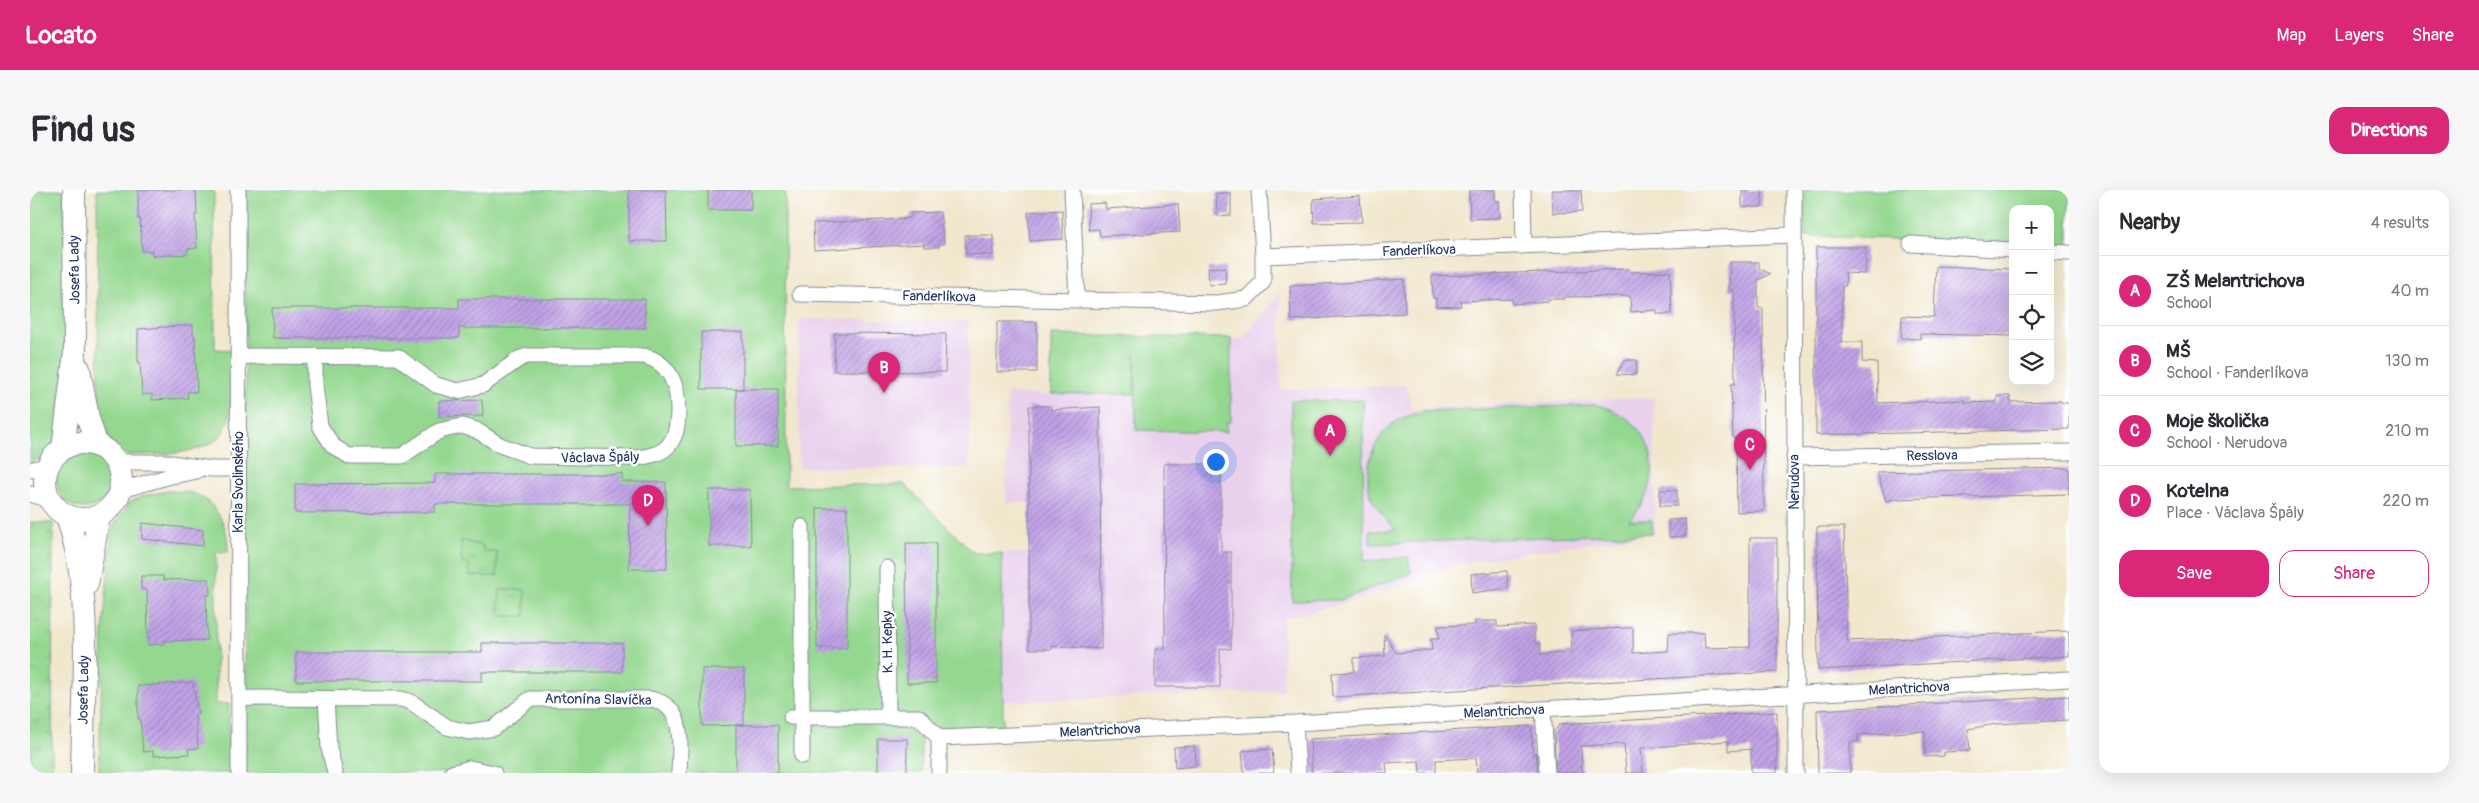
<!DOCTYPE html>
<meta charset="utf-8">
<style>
body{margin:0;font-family:Pangolin,sans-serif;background:#f7f7f7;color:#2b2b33}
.controls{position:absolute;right:15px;top:15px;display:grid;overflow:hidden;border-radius:10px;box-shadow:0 5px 20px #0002}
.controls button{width:45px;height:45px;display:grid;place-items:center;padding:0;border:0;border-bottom:1px solid #e1e1e2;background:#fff;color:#2b2b33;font:25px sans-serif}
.you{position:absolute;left:1185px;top:271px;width:18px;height:18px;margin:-12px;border:4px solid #fff;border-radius:50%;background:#1a73e8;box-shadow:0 0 0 8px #1a73e833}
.badge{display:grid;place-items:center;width:32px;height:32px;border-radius:50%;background:#db2777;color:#fff;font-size:16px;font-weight:700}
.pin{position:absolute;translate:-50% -41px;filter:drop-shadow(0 1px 2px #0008)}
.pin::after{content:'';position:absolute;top:26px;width:18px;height:15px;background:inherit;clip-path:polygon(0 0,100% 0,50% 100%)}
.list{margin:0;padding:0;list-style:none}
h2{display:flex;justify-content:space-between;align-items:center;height:65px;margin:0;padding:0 20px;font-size:21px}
h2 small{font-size:16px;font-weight:400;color:#7c7c81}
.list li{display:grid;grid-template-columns:32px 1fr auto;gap:15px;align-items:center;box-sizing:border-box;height:70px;padding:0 20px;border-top:1px solid #e1e1e2}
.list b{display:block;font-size:19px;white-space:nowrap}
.list p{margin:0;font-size:16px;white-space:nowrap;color:#7c7c81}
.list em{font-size:16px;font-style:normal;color:#7c7c81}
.actions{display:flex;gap:10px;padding:15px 20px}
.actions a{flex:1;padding:11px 0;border:1px solid #db2777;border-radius:15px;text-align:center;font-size:18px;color:#db2777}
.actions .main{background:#db2777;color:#fff}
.icon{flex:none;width:28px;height:28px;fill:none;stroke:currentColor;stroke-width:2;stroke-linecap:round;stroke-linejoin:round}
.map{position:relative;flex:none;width:2039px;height:583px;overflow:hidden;border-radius:15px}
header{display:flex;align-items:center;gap:30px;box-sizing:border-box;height:70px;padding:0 25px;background:#db2777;color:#fff}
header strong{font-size:24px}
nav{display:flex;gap:28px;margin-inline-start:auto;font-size:18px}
.intro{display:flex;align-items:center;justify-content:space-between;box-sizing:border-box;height:120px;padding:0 30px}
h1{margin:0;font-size:35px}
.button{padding:12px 22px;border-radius:15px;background:#db2777;color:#fff;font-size:18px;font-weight:700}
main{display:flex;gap:30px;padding:0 30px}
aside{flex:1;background:#fff;border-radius:15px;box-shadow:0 5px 20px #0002}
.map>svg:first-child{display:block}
.built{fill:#e9d1ed}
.grass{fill:#94d890;stroke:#588477}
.park{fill:url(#park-tufts);stroke:#588477}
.building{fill:url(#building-hatch)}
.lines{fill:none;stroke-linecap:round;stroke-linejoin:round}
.street-casing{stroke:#868b96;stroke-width:17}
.secondary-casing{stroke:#868b96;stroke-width:24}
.street{stroke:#fff;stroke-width:15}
.secondary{stroke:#fff;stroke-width:22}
.labels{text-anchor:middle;stroke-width:4.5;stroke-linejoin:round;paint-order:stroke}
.street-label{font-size:14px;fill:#1b2f5e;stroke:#fff}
</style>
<header>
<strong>Locato</strong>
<nav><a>Map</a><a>Layers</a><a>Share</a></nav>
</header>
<div class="intro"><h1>Find us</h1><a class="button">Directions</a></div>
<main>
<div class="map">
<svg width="2039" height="583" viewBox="0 0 2039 583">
<defs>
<pattern id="park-tufts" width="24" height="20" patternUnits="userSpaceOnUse" patternTransform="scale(1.25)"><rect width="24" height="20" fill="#94d890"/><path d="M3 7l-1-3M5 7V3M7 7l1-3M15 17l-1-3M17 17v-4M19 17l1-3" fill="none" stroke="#7fba7f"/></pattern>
<pattern id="building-hatch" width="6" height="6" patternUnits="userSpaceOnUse" patternTransform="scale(1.25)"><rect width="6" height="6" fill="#c1a2e7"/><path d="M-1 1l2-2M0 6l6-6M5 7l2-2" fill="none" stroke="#9c84be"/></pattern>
</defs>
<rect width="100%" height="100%" fill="#fff"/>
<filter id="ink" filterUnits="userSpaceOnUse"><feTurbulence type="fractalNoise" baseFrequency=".02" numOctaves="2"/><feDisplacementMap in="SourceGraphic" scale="10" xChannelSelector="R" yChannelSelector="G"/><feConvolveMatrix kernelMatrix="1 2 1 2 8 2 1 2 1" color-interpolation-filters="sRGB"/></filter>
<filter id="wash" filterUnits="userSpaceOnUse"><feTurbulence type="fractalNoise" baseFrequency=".0096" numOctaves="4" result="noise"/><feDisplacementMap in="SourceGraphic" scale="20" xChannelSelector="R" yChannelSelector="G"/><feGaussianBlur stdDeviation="1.12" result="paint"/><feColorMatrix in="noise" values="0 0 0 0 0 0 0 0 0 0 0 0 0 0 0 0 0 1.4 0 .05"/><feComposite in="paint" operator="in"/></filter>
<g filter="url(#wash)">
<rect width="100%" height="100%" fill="#f1e7cd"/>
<!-- built -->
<path class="built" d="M1250,103L1251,200L1376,195L1382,219L1624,207L1625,343L1430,373L1329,410L1253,428V501L972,512V363H999V313H976L977,204L1020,205V144L1212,149Z
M769,129L938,132L940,274L936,278H769Z"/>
<!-- grass -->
<path class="grass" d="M0,0H34L35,164L26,254L11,268L0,273Z
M67,0H184L185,159L201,160C201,181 205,227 192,244C175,267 123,264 96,265L79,249L69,232Z
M216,0H755L756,296L874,294L944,363H972L973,536L891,538V583H215Z
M1775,0H2039V55H2020V19H1983V53L1775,46Z
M1021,145L1201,148V232H1196L1197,242L1106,240L1105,163L1104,204H1021Z
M1333,210L1334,372L1378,367L1381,383L1311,410L1262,411L1261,211Z
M1566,215C1624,227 1641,289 1599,330H1622V343L1340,354V341L1366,340C1358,332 1350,323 1344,313C1329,285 1343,243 1370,229C1377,226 1385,224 1392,221Z
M27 291a27 27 0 1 1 54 0a27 27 0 1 1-54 0Z
M138,301C146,302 155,301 162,303C187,311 199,338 198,362H186V514H199V583H69L73,442L82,338L100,312L113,306Z"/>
<!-- park -->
<path class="park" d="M0,332L23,333L22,583H0Z
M431,350L453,356L454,362H467V386H440L439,374L432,373Z
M470,399L495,400V426H469Z"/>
<g id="blocks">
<!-- building -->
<path class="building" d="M108,0H163L166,2L167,25H165L167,58L157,59L158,64L122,66V61H112L110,28L108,29Z
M599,0H636L637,51H599Z
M678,0H721V20H678Z
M1439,0H1465V11H1469L1470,28L1440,29Z
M1522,0H1551L1552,22L1523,23Z
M1712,0H1732V17H1712Z
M1186,3H1201V25L1187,26Z
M1330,6L1332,32L1284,33L1283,9Z
M1075,13L1076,19L1148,14L1150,42L1070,46L1069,39L1059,40L1058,14Z
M1032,20L1033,49L1000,51L998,22Z
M910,22L914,54H909V57H894V54L784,60L783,33L875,29L881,27V23Z
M935,45H963V65L936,64Z
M1786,57H1836L1835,84L1815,83L1816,96H1812V152H1832V172L1847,173L1848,213L1935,210V213L1967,212V206H1980V212L2031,211L2033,213H2039V239L1786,245Z
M1700,72H1729V78L1740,84L1728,90V118H1733L1734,321L1707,322L1706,248H1703L1701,194H1705L1704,100H1699Z
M1906,76L1983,79V146L1890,144V149L1871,148L1872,126L1904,127Z
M1195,77L1196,94L1179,95L1178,78Z
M1600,79V82L1640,81L1642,124H1627V120L1601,122L1600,106L1534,107L1535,109H1518V111L1482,114V109L1430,111L1431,116L1406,117V108H1403L1402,86Z
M1374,89L1375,123L1261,130L1260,96Z
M429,109H615V138H429V148H243L242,118H429Z
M967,132H1007V182H967Z
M163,135V146H165L167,202H157L158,208L122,210V204L112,205L110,172H108V139Z
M671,142H713V199H671Z
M805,143L916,144L915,182L804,181Z
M1595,170H1607L1606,185L1587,184Z
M706,199H748V256H706Z
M452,210L453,226L409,227V211Z
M999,216H1021V220L1070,217L1071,459L1022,456V459H999Z
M1134,274H1191V362H1201V459L1190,458V497H1125V459H1135Z
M2039,278V304L1864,309L1856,311L1847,282Z
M405,284H592V292H636L637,379H599L600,314H405V322L265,323V294L405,293Z
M679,300H720L721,356H679Z
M1630,300H1647V316H1630Z
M787,318H817V458H787Z
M1655,329L1656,346L1639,347L1638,330Z
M112,333L173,340V356L112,349Z
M1787,337H1814L1817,451L2039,441V466L1788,480Z
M1720,348H1747V482L1303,507L1302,483L1324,482V468L1355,466L1354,444L1366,463L1402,460L1401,449H1409L1408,436L1445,435V431H1467V437L1504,435L1505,454H1510V465L1542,462L1541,441L1596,438H1603V463L1638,461L1639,443H1674L1675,458L1720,457Z
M876,353H906V493H877Z
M1477,381L1478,398L1442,403L1441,384Z
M111,386H133V390L179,389L180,405H176L177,450L135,451V454L118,455L117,400L111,399Z
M452,453H592V482H452V491H266V462H452Z
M672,479H714V535L672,536Z
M163,492L168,524L165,525L168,558L158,559L159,564L123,566V561L113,562L110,528L108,529V496Z
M2039,506V530L1966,534L1938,539L1940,561L1914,562V566L1895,567V541L1828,545V552H1820V583H1788L1787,520Z
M1747,522V583H1721V559L1698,561V551L1611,558L1613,583H1596L1594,554L1551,556L1552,583H1526L1524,541L1530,534Z
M706,535H748V583H706Z
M1501,536L1503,566L1506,562L1508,583H1447L1446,568L1406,570V583H1390L1389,571L1356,573L1357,583H1282L1280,549Z
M848,549H877V583H848Z
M1165,556L1166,576L1145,578L1144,557Z
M1242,559L1244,583H1214L1212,561Z"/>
</g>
</g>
<g filter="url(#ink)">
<use href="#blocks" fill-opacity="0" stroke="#868b96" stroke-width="1"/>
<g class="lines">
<!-- street casing -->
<g class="street-casing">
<path id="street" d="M208,0L209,583
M1042,0L1047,109
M1229,0L1233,66
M1493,0L1494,56
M1764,0L1766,583
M1881,54L1983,60
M2020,62L2039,63
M770,104L1187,113L1216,109L1233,92V66L1764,45
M208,166L368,167L406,195L428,201L453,195L489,169L497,166H614C641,173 648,196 648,221C648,233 647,245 639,255C632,264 619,266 607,268L500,266L470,255L446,240L432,236L409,241L372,266H319L303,256L290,236L285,195V168
M1764,267L2039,262
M86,272H135L181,279H208
M0,280L15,276L22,269
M91,300L137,287L167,281
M0,304L20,310
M772,337V566
M857,378L858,526
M209,508L371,509L381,512L417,537L439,542L464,538L500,509H621C656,516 650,554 649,583
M296,509L299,558L305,583
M1513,519L1517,583
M761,527H889L909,548
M1265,533L1268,583
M909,548L1265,533L2039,489
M422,583L440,578L464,583
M909,583V548"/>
</g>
<!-- secondary casing -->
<g class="secondary-casing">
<path id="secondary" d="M49,179L58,228L67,256
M15 291a38 38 0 1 1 76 0a38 38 0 1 1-76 0Z
M33,259L45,161L44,0
M37,326C64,405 53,500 52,583
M57,394L69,326"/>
</g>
<!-- street -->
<use href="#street" class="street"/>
<!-- secondary -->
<use href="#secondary" class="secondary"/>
</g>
</g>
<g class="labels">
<!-- street labels -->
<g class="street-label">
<text transform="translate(1389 60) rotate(-2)" y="5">Fanderlíkova</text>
<text transform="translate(44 80) rotate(-91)" y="5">Josefa Lady</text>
<text transform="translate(909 106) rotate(1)" y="5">Fanderlíkova</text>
<text transform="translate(1902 265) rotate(-1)" y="5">Resslova</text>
<text transform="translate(570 267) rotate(-1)" y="5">Václava Špály</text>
<text transform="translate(208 292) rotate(-90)" y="5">Karla Svolinského</text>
<text transform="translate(1764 292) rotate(-90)" y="5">Nerudova</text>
<text transform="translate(857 452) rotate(-91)" y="5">K. H. Kepky</text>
<text transform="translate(1879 498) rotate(-3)" y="5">Melantrichova</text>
<text transform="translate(53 500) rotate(-89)" y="5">Josefa Lady</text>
<text transform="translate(568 509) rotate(1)" y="5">Antonína Slavíčka</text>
<text transform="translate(1474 521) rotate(-3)" y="5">Melantrichova</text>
<text transform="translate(1070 540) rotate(-3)" y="5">Melantrichova</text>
</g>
</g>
</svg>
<div class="controls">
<button>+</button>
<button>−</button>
<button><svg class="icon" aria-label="locate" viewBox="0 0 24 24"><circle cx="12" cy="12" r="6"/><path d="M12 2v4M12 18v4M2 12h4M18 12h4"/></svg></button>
<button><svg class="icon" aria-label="layers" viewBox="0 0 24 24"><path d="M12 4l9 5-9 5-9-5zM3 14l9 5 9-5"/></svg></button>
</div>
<div class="you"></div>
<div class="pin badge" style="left:1300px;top:266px">A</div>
<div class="pin badge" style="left:854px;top:203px">B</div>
<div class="pin badge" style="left:1720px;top:280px">C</div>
<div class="pin badge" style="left:618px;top:336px">D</div>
</div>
<aside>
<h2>Nearby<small>4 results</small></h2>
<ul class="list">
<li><span class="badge">A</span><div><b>ZŠ Melantrichova</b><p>School</p></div><em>40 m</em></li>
<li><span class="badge">B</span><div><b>MŠ</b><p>School · Fanderlíkova</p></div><em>130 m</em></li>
<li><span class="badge">C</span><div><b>Moje školička</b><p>School · Nerudova</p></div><em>210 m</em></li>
<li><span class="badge">D</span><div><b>Kotelna</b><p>Place · Václava Špály</p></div><em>220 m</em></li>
</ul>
<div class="actions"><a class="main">Save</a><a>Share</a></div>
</aside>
</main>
